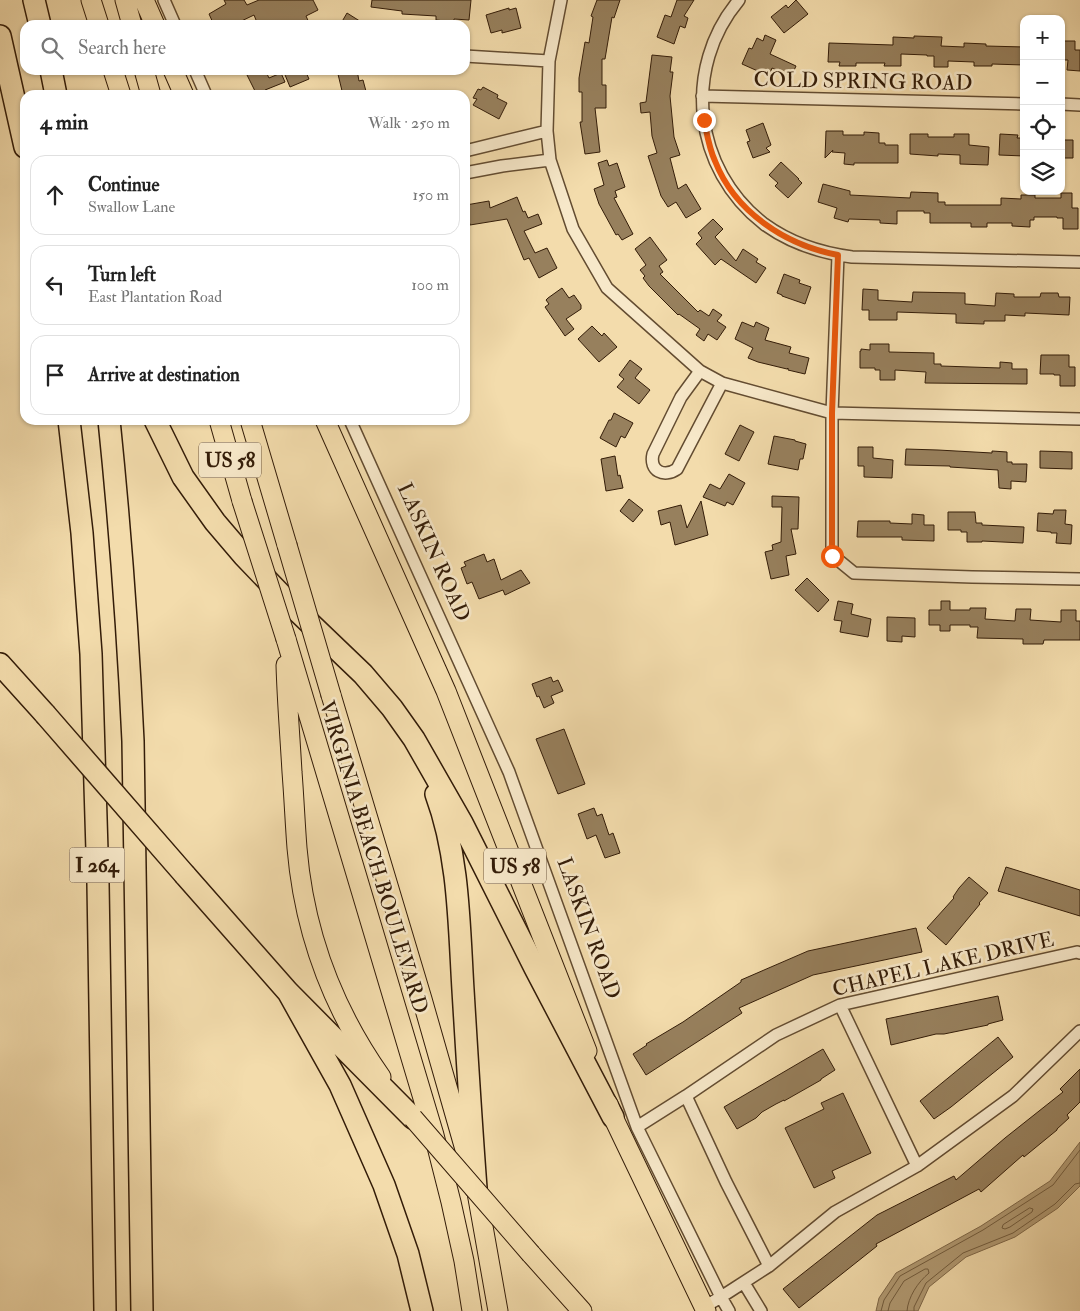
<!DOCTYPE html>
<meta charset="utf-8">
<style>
body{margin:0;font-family:"IM FELL Double Pica",serif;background:#f6f6f6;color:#222}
.controls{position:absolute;right:15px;top:15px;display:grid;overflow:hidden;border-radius:10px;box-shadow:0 1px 4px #0004}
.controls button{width:45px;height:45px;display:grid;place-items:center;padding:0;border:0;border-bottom:1px solid #e0e0e0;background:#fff;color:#222;font:25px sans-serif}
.stop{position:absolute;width:15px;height:15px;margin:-11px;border:4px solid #ea580c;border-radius:50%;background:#fff}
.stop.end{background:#ea580c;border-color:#fff;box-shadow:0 1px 5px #0008}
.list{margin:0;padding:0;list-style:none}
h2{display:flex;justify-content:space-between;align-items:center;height:65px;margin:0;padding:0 20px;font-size:21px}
h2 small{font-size:16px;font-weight:400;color:#767676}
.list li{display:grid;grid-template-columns:32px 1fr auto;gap:15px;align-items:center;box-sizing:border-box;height:80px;margin:0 10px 10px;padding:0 10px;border:1px solid #e0e0e0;border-radius:15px}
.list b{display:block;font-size:19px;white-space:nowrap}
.list p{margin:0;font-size:16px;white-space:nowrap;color:#767676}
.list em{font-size:16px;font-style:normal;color:#767676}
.icon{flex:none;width:28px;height:28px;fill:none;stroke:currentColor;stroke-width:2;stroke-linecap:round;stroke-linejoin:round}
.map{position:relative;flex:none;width:1080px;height:1311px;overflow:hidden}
.search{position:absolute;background:#fff;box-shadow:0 1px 4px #0004;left:20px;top:20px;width:450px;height:55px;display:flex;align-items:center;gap:12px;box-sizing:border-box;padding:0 18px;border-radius:15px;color:#767676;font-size:19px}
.panel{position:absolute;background:#fff;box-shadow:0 1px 4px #0004;left:20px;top:90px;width:450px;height:335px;border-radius:15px}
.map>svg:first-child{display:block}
.water{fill:#b29b74;stroke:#7f6849}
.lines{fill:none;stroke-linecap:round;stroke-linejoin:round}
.shore{stroke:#725c3e;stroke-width:1}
.building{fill:#97805d;stroke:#331c08}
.minor-casing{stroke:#634c31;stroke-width:14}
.primary-casing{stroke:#331c08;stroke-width:21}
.motorway-casing{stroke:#331c08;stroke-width:24}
.minor{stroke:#f7e8c9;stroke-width:11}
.primary{stroke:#f3dcac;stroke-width:19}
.motorway{stroke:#f3dcac;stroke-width:21}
.primary-bridge-casing{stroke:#331c08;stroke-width:21;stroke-linecap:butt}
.motorway-bridge-casing{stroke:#331c08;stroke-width:24;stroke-linecap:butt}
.primary-bridge{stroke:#f3dcac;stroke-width:19}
.motorway-bridge{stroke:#f3dcac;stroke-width:21}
.route{stroke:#ea580c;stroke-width:6}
.labels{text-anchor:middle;stroke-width:5;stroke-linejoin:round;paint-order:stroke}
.shield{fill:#f7e8c9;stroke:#6e5942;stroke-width:1}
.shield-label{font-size:20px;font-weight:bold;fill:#331c08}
.street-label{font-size:21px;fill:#331c08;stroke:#f7e8c9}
</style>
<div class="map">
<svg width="1080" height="1311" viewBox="0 0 1080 1311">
<rect width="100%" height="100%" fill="#f3dcac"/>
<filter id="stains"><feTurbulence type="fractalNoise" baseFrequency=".004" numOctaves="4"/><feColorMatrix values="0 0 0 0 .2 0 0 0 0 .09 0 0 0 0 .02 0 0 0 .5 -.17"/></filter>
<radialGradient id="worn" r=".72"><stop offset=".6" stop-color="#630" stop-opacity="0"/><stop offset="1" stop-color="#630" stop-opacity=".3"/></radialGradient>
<!-- water -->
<path class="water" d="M1080,1142V1186L1058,1208L1015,1237L966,1257L929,1287L918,1311H876L879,1298L896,1273L981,1226L1050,1181Z"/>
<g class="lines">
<!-- shore -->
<path class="shore" d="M1030,1208L1033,1209L1032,1212L1010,1227L1005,1229L1002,1228L1003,1225Z
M881,1311L884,1300L900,1276L983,1230L1053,1185L1080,1150
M888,1311L890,1303L904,1281L925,1269H928L929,1273C918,1282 908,1297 907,1311
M914,1311V1307L926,1283L963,1253L1013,1233L1055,1204L1075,1184L1080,1183"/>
</g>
<!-- building -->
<path class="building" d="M224,0H244L247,5L259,0H313L318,10L306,16L310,25H258L254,15L233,25H214L209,14L226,4Z
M372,0H471L469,20L454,19V22L436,20V16L402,14V11L371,7Z
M597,0H620L614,18L612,17L605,59H602V85H606V108H595L600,152L585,154L580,122H582V92H579V78L585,42L589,43L593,17L591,16Z
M677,0H694L684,16L688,18L685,28L680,26L674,44L657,37L665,15L671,17Z
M796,0L808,14L784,33L771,17L786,5L788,8Z
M509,8V10L516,8L521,28L502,33V30L491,33L486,15Z
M347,13L366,25H340Z
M765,35L776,40L770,54L796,66L791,77L772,68L769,76L742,64L749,48L752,49L757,38L763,41Z
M914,36L942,37L941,46L964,47V43L986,44V46L1024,47V65L992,64V66H974V62L948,61V67H934V56H927V55L901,54V66H884L885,63H856V66H839L840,62H828L829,43L893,45V37L914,38Z
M1061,41H1075V50H1080V71L1067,70L1068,60H1062L1061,59Z
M652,55L672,57L670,72H673L670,96L674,137L680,155L670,158L678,189L686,184L701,209L686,218L676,202L668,207L661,196L648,156L657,153L652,136L650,112L641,113L640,103L646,102Z
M258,70H265L269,78L281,73L285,82L265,90L267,95H257L247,75Z
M283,70H305L309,79L290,87Z
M337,70H357L359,81L363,80L367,95H343Z
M483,87L498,95L497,98L507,103L499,119L473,105L477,99L473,98L478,89L481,90Z
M763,123L771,145L766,148L770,152L753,158L747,142L750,141L746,130Z
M826,131H843V135H864V132L879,133V143H885V145H898V163H854V165L844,164L845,153L832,152L833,150L825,158Z
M910,134H928V137H954V134H969V145L989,147L988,165L960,164V155L938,154V156L910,154Z
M1000,134L1018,135L1017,138H1024V156L999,155Z
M1061,140H1073V158H1061Z
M607,160L609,166L617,163L625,187L615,191L617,197L614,198L633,234L622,240L618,234L616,235L599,204L594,189L604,185L598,163Z
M781,162L799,179H798L802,183L788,198L775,186L778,183L769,175Z
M823,184L850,191V195L910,198L911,192L938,193V202H945V205H1001V198L1021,199V195H1035V198H1061V193H1072V208H1078V229H1063V218H1057V217H1034V220H1030V227L1012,226V223H987V227H971V223H930V213H924V211H897V224L880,223V220L849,219L848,222L834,218L837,208L818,202Z
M517,197L523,212L525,211L528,218L538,214L542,224L524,231L535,253L547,248L557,268L539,278L529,258L524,260L507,219L470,225L466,205L489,201L490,208Z
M713,219L723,229L715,237L736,261L743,249L758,259L756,262L766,268L756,283L721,259L715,265L696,244L702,238L698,233Z
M650,237L667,260L659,266L663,272L660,274L698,312L700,310L709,316L713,309L722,315L717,321L726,327L717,340L708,334L704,341L696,335L700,329L679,314L678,315L649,286L643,278L645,276L640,270L646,265L635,249Z
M784,274L800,280L799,283L811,287L805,304L782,296V295L777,293Z
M562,288L569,298L574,295L581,305V309L566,319L574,329L565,336L545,307L549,304L546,300L548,298Z
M863,289L878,290V300L912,302L913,292L965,293V304L995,306L996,293L1014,294V297H1040L1041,293H1058L1059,297H1070L1069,315L1025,313V316L1005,315V321H984V324L956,323V314L897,312V320H869V310H862Z
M742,322L754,327L756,322L769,328L765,340L791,347L789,353L809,358L805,374L788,370V368L787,369L758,362L748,358L753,348L735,339Z
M592,326L602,336L604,333L617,347L599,362L578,339Z
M870,344H889V352L934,353V364H941V366L1000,368V362L1012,363V369H1027V384L925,383L926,372L895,370V380H880V370H875V368H860V351H861V349L870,350Z
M1041,355H1069V367H1075V386H1060V375H1054V374H1040Z
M630,360L642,369L635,378L650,390L639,404L617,387L624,379L619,375Z
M614,413L633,423L625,438L621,436L616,447L600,438L609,420H611Z
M740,425L754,432L739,461L725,454Z
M774,436L795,440V441L806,444L803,459H800L798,470L768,464Z
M858,447H873V458L893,460L892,478L864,477V466H858Z
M906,449L938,450L992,453V451L1007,452V462H1012V464H1027L1026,482L1011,481V489L999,488L998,470L950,467V466L905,465Z
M1040,451L1072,452V469L1040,468Z
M615,456L618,476L620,475L623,488L606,491L601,459Z
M729,474L745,483L733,505L727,502L725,506L703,497L710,484L720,489Z
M772,496L799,497L798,529H791L796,554L786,556L789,575L771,579L765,552L773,550L772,545L781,542L782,507H772Z
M629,499L643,510L633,522L620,511Z
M701,501L708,535L675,545L670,522L661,525L658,511L681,505L687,528Z
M1054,510H1066L1065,524L1072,525L1071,544L1056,543L1057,533H1051V532L1037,531L1038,513L1053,514Z
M948,512H975L976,523H982V525L1024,527L1023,543L982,541V542H967V532H961V530H948Z
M912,514L924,515V525H934V541L902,540V537H857L858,521H890V523L912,524Z
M484,554L487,562L494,559L501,580L521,570L530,583L505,595L503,590L479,599L472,582L467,584L461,568L466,566L464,562Z
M807,578L829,600L818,612L795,590Z
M838,601L853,604L851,614L871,619L868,637L840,632L842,621L834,620Z
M941,601H950V610H970V608H986L985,619L1015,621L1016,609H1031L1030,620L1061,622V610H1076V621H1080V640H1044L1043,644H1023V639L977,638L978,627H970V625H950V631H940V625H929V610H941Z
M887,617L915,618V637L902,636V642L887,641Z
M551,677L553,682L558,680L563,691L551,696L554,703L544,708L539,696L537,697L532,684Z
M564,729L585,784L558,794L536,739Z
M594,808L597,816L602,814L609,835L613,833L620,853L605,858L596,835L587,839L578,814Z
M1006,867L1080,890V916L998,891Z
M969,877L988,893L979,903L980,904L946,945L927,928L954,898L953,897L959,888Z
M916,928L922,952L813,975L739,1008L742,1013L646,1075L633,1054L647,1045L646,1044L683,1022L741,982V980L808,951Z
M998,996L1003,1020L988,1024V1025L944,1034H936L891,1045L886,1019Z
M998,1037L1013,1057L951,1107L934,1119L920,1101Z
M823,1049L835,1070L821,1079V1080L784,1101V1100L776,1104L762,1112L756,1118L737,1129L724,1107Z
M1080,1069V1102L1067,1115L1069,1118L1057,1129V1130L1024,1157L1023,1155L981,1192L979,1189L876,1244L877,1246L799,1308L783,1289L877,1215L954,1176L956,1180L1005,1138L1063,1092L1060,1089Z
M843,1093L871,1153L832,1171L835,1178L814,1188L785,1128L824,1109L821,1103Z"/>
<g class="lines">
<!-- minor casing -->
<g class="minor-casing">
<path id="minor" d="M164,0L175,25
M561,0L549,61L547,131L550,160L573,229L607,288L700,371L722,383L832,413L1080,419
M739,0C682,68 693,169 764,224C790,243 821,253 852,257L1080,262
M465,56L549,61
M195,70L206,95
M702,96L1024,104
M1061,104L1080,105
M465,151L547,131
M465,173L502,166L550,160
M838,255L832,413V555L854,573L972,577L1080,579
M700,371L681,397L653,454C649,471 664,478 677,469L722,383
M350,420L509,772L637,1127L721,1297L729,1311
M840,1005L917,1166
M686,1096L726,1182L769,1266
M637,1127L686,1096L776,1035L840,1005L1077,952L1080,953
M744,1283L761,1311
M704,1307L721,1297L769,1266L835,1212L917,1166L1013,1096L1080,1031"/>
</g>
<!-- primary casing -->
<g class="primary-casing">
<path id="primary" d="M91,0L99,25
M125,0L132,25
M144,0L155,25
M113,70L121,95
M144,70L151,95
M173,70L184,95
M219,420L242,501
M250,420L287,545
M325,420L446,691L587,1051
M286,639L434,1135L451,1202L464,1261L472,1311
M286,665C287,701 290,736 292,772C294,797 295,822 297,848C304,931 333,1009 381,1077
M331,695L422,999L468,1160
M608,1104L613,1117L706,1311
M476,1187L498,1311
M531,1254L582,1311"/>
</g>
<!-- motorway casing -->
<g class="motorway-casing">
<path id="motorway" d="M34,0L40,25
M0,36L25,147
M51,70L56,95
M69,420L82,533L91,654L98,884L105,1311
M109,420C120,527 128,634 133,741L142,1311
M155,420L183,477L215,522L244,556L292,606L363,674L392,708L414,739L462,823L535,968L613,1117
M0,664L45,714
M436,794C459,856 459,924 463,990C467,1056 471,1122 476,1188
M185,875L288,992L413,1118
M288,992L340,1085L384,1185L408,1254L422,1311"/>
</g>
<!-- minor -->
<use href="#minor" class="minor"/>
<!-- primary -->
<use href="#primary" class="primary"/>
<!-- motorway -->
<use href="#motorway" class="motorway"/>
<!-- primary-bridge casing -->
<g class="primary-bridge-casing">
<path id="primary-bridge" d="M242,501L286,639
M287,545L331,695
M413,1118L531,1254"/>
</g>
<!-- motorway-bridge casing -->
<g class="motorway-bridge-casing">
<path id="motorway-bridge" d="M45,714L185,875"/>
</g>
<!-- primary-bridge -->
<use href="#primary-bridge" class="primary-bridge"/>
<!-- motorway-bridge -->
<use href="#motorway-bridge" class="motorway-bridge"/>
</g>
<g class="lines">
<!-- route -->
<path class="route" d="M704,120C707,134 709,148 715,161C735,212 785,245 838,255L832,413V556"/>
</g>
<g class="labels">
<!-- shield labels -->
<g class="shield">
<rect x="199" y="442.5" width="62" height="35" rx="4"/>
<rect x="69.5" y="847.5" width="55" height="35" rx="4"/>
<rect x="484" y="848.5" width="62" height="35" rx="4"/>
</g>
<g class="shield-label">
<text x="230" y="467">US 58</text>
<text x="97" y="872">I 264</text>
<text x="515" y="873">US 58</text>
</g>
<!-- street labels -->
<g class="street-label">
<text transform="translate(863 81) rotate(1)" y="7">COLD SPRING ROAD</text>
<text transform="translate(434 552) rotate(66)" y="7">LASKIN ROAD</text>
<text transform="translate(374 857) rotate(73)" y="7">VIRGINIA BEACH BOULEVARD</text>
<text transform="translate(589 928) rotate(70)" y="7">LASKIN ROAD</text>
<text transform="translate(943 964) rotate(-13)" y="7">CHAPEL LAKE DRIVE</text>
</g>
</g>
<rect width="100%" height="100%" filter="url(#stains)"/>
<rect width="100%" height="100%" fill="url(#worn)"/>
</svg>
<div class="controls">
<button>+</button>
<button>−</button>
<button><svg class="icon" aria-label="locate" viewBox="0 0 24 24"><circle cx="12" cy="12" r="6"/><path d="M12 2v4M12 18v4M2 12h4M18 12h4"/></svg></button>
<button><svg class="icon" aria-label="layers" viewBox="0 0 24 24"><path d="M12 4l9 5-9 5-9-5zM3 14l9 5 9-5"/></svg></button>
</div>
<div class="stop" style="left:832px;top:556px"></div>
<div class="stop end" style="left:704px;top:120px"></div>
<div class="search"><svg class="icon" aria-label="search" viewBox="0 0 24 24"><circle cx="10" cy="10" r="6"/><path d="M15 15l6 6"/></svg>Search here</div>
<section class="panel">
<h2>4 min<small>Walk · 250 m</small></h2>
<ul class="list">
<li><svg class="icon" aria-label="ahead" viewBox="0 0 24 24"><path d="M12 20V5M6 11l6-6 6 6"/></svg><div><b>Continue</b><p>Swallow Lane</p></div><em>150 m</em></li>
<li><svg class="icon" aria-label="left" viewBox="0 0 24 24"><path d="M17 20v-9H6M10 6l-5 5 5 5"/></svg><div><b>Turn left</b><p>East Plantation Road</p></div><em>100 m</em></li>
<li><svg class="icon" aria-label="arrive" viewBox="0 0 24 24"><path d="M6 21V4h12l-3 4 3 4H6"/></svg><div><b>Arrive at destination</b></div></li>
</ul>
</section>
</div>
